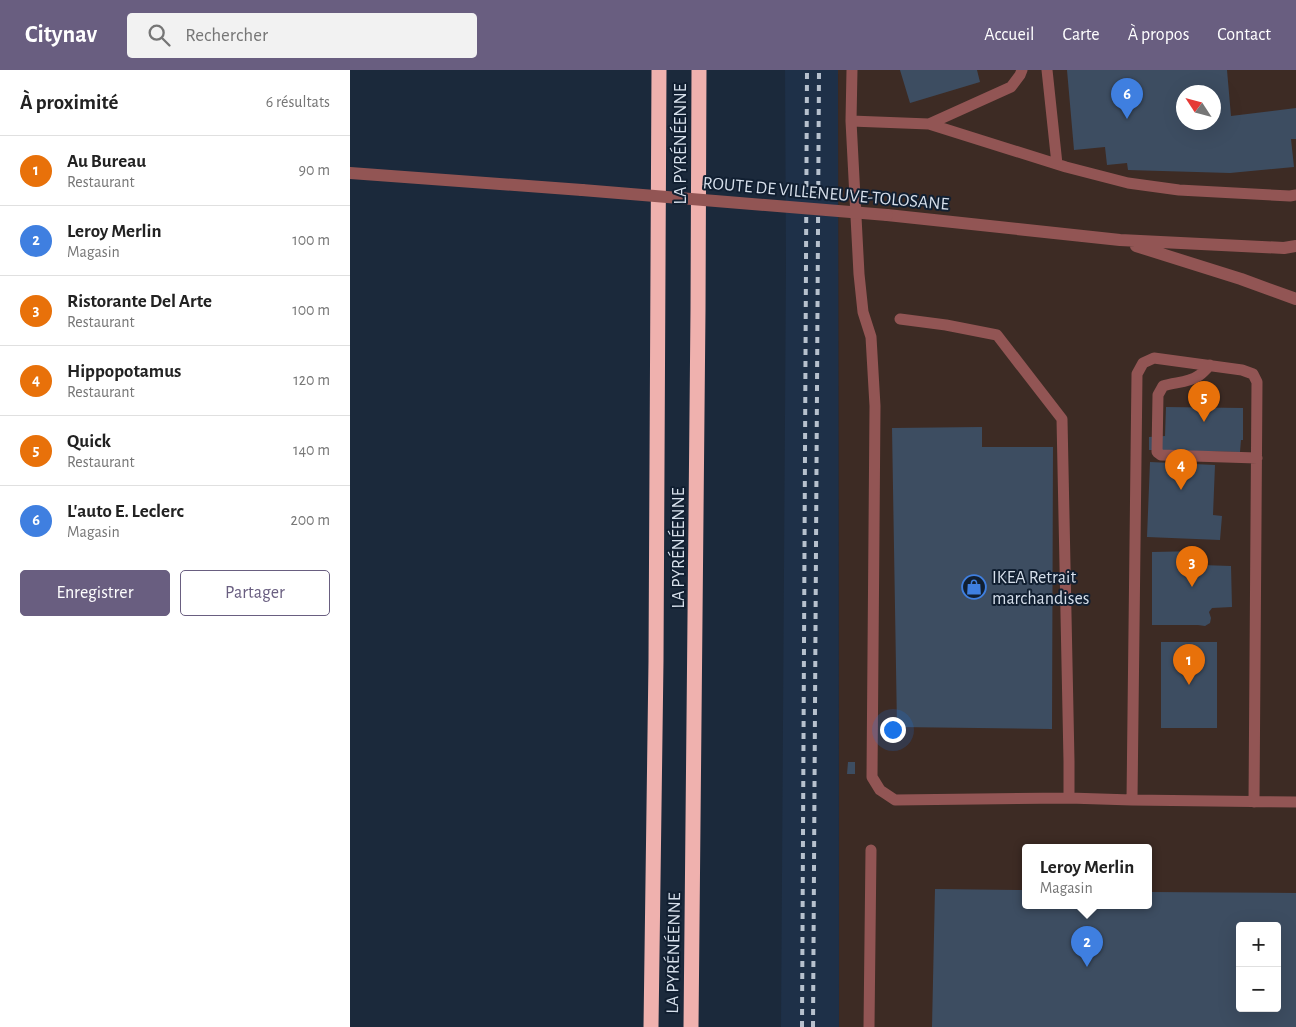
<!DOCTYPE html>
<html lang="fr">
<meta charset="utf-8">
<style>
body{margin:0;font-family:"Alegreya Sans",sans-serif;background:#f2f2f2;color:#222}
.controls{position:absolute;right:15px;bottom:15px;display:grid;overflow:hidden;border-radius:5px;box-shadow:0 5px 20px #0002}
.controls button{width:45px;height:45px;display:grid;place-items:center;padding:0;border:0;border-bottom:1px solid #e0e0e0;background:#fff;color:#222;font:25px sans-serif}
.compass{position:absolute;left:826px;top:15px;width:45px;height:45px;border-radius:50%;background:#fff;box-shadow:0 5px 20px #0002;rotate:306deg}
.you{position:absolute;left:542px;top:659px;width:18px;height:18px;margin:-12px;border:4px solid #fff;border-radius:50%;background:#1a73e8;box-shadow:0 0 0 8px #1a73e833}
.badge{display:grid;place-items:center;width:32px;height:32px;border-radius:50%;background:#695e80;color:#fff;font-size:16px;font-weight:700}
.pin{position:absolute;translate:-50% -41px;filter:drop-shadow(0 1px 2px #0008)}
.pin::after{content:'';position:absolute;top:26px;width:18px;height:15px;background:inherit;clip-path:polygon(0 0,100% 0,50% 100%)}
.popup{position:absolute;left:672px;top:774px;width:130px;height:65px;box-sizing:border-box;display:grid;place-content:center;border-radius:5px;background:#fff;filter:drop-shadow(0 1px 4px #0005);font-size:16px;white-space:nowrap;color:#767676}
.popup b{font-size:19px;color:#222}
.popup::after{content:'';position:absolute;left:50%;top:100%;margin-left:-10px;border:10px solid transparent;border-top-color:#fff}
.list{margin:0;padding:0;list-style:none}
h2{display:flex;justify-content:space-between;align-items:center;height:65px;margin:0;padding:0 20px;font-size:21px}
h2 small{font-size:16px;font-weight:400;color:#767676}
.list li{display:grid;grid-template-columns:32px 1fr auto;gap:15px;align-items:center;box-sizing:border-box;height:70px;padding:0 20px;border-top:1px solid #e0e0e0}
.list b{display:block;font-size:19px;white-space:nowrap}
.list p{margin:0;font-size:16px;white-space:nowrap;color:#767676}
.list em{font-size:16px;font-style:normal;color:#767676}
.actions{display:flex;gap:10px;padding:15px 20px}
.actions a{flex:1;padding:11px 0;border:1px solid #695e80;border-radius:5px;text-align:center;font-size:18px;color:#695e80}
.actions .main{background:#695e80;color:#fff}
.icon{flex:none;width:28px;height:28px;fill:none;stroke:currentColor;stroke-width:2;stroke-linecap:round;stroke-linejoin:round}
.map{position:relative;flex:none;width:946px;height:957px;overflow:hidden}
header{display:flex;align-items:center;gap:30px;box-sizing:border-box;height:70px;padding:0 25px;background:#695e80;color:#fff}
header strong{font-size:24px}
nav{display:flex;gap:28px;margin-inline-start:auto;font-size:18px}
.search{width:350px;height:45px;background:#f2f2f2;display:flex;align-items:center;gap:12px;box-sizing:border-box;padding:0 18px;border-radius:5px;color:#767676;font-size:19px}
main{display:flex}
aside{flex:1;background:#fff}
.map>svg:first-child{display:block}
.commercial{fill:#3d2b24;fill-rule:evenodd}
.built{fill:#1e3048}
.building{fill:#3d4d61;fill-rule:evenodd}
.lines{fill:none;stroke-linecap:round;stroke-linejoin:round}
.service{stroke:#925554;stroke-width:11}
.tertiary{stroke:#925554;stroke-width:12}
.motorway{stroke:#efb1ae;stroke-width:15}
.rail{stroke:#b7c1ce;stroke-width:4;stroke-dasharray:6 6;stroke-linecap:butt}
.tertiary-bridge{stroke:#925554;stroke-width:12}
.labels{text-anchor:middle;stroke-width:4;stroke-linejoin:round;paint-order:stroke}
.street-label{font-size:18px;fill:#d6dfeb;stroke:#111f31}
.poi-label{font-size:18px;fill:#d6dfeb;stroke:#111f31;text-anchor:start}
</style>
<header>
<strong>Citynav</strong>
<div class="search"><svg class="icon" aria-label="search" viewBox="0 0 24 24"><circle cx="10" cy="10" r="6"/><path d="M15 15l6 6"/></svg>Rechercher</div>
<nav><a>Accueil</a><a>Carte</a><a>À propos</a><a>Contact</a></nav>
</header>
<main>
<aside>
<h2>À proximité<small>6 résultats</small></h2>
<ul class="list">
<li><span class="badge" style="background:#e8710a">1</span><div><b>Au Bureau</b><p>Restaurant</p></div><em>90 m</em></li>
<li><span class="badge" style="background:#3f7fe0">2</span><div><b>Leroy Merlin</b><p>Magasin</p></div><em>100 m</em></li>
<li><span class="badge" style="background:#e8710a">3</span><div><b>Ristorante Del Arte</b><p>Restaurant</p></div><em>100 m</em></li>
<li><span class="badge" style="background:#e8710a">4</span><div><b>Hippopotamus</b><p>Restaurant</p></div><em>120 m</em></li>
<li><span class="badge" style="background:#e8710a">5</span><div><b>Quick</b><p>Restaurant</p></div><em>140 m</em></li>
<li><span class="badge" style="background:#3f7fe0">6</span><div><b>L'auto E. Leclerc</b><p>Magasin</p></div><em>200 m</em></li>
</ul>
<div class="actions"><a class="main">Enregistrer</a><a>Partager</a></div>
</aside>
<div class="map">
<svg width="946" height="957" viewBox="0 0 946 957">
<rect width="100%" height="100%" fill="#1b293b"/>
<!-- commercial -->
<path class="commercial" d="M488,0H946V957H489ZM834,22H864V52H834ZM676,778H798V836H676ZM890,856H927V938H890Z"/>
<!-- built -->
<path class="built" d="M435,0H488L489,957H431L436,194Z"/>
<!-- building -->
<path class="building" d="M550,0H627L630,12L560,33Z
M717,0H877L881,46L946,38V69H941L944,97L880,103L778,100L777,93L757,95L755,77L724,80ZM834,22H864V52H834Z
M816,337L893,338V370H891L890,382L799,380V367L815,366Z
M632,357V377H703L702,659L547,657L542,358Z
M800,392L865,395L863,445L872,446L870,470L797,467Z
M850,481L851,495L881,496L882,537L862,538L859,542L861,548L860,553L855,556L848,555H802V482Z
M811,572H867V658H811Z
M498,692H505V704H497Z
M585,819L676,820V836H798V822L946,823V957H582ZM890,856H927V938H890Z"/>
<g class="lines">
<!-- service -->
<path class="service" d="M502,0L501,51L509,204L513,242L521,267L525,336L522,707L530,720L545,730L719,728L782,730L946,732
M697,0L707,94
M501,51L579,54L716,97L778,113L829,120L940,126L946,125
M579,54L661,17L670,5L672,0
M550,249L596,255L647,265L712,349L719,691V728
M860,295C856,299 852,304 848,306C838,313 824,312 813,316L808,325L807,382L811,385L907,388
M782,730L787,304L793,293L804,288L892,300L903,304L907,312L904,732
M519,957L521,780"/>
<!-- tertiary -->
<path class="tertiary" d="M0,103L232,120
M537,145L770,170L934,178L946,176
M786,176L891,209L946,229"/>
<!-- motorway -->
<path class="motorway" d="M301,957L306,591L309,0
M341,957L348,240L349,0"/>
<!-- rail -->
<path class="rail" d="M452,957L457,0
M463,957L469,0"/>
<!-- tertiary-bridge -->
<path class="tertiary-bridge" d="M232,120L537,145"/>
</g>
<!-- icons -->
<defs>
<g id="shop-ring" transform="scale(1.25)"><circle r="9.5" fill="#111f31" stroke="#3f7fe0" stroke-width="1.5"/><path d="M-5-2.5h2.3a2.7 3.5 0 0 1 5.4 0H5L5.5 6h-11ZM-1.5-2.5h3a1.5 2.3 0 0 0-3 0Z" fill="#3f7fe0"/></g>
</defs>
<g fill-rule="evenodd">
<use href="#shop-ring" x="624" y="517"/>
</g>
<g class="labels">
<!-- street labels -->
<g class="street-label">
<text transform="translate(330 74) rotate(-90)" y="6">LA PYRÉNÉENNE</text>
<text transform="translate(476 123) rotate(5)" y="6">ROUTE DE VILLENEUVE-TOLOSANE</text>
<text transform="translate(328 478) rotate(-90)" y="6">LA PYRÉNÉENNE</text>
<text transform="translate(323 883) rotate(-89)" y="6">LA PYRÉNÉENNE</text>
</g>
<!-- poi labels -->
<g class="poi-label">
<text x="642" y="513">IKEA Retrait<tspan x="642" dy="21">marchandises</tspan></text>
</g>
</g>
</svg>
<div class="controls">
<button>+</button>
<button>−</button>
</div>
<svg class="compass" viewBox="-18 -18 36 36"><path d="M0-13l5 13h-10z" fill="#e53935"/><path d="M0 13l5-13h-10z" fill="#767676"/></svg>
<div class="you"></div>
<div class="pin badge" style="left:839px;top:615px;background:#e8710a">1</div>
<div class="pin badge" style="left:737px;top:897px;background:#3f7fe0">2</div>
<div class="popup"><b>Leroy Merlin</b>Magasin</div>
<div class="pin badge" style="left:842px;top:517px;background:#e8710a">3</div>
<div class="pin badge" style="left:831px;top:420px;background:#e8710a">4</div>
<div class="pin badge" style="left:854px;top:352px;background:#e8710a">5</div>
<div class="pin badge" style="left:777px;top:49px;background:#3f7fe0">6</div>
</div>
</main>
